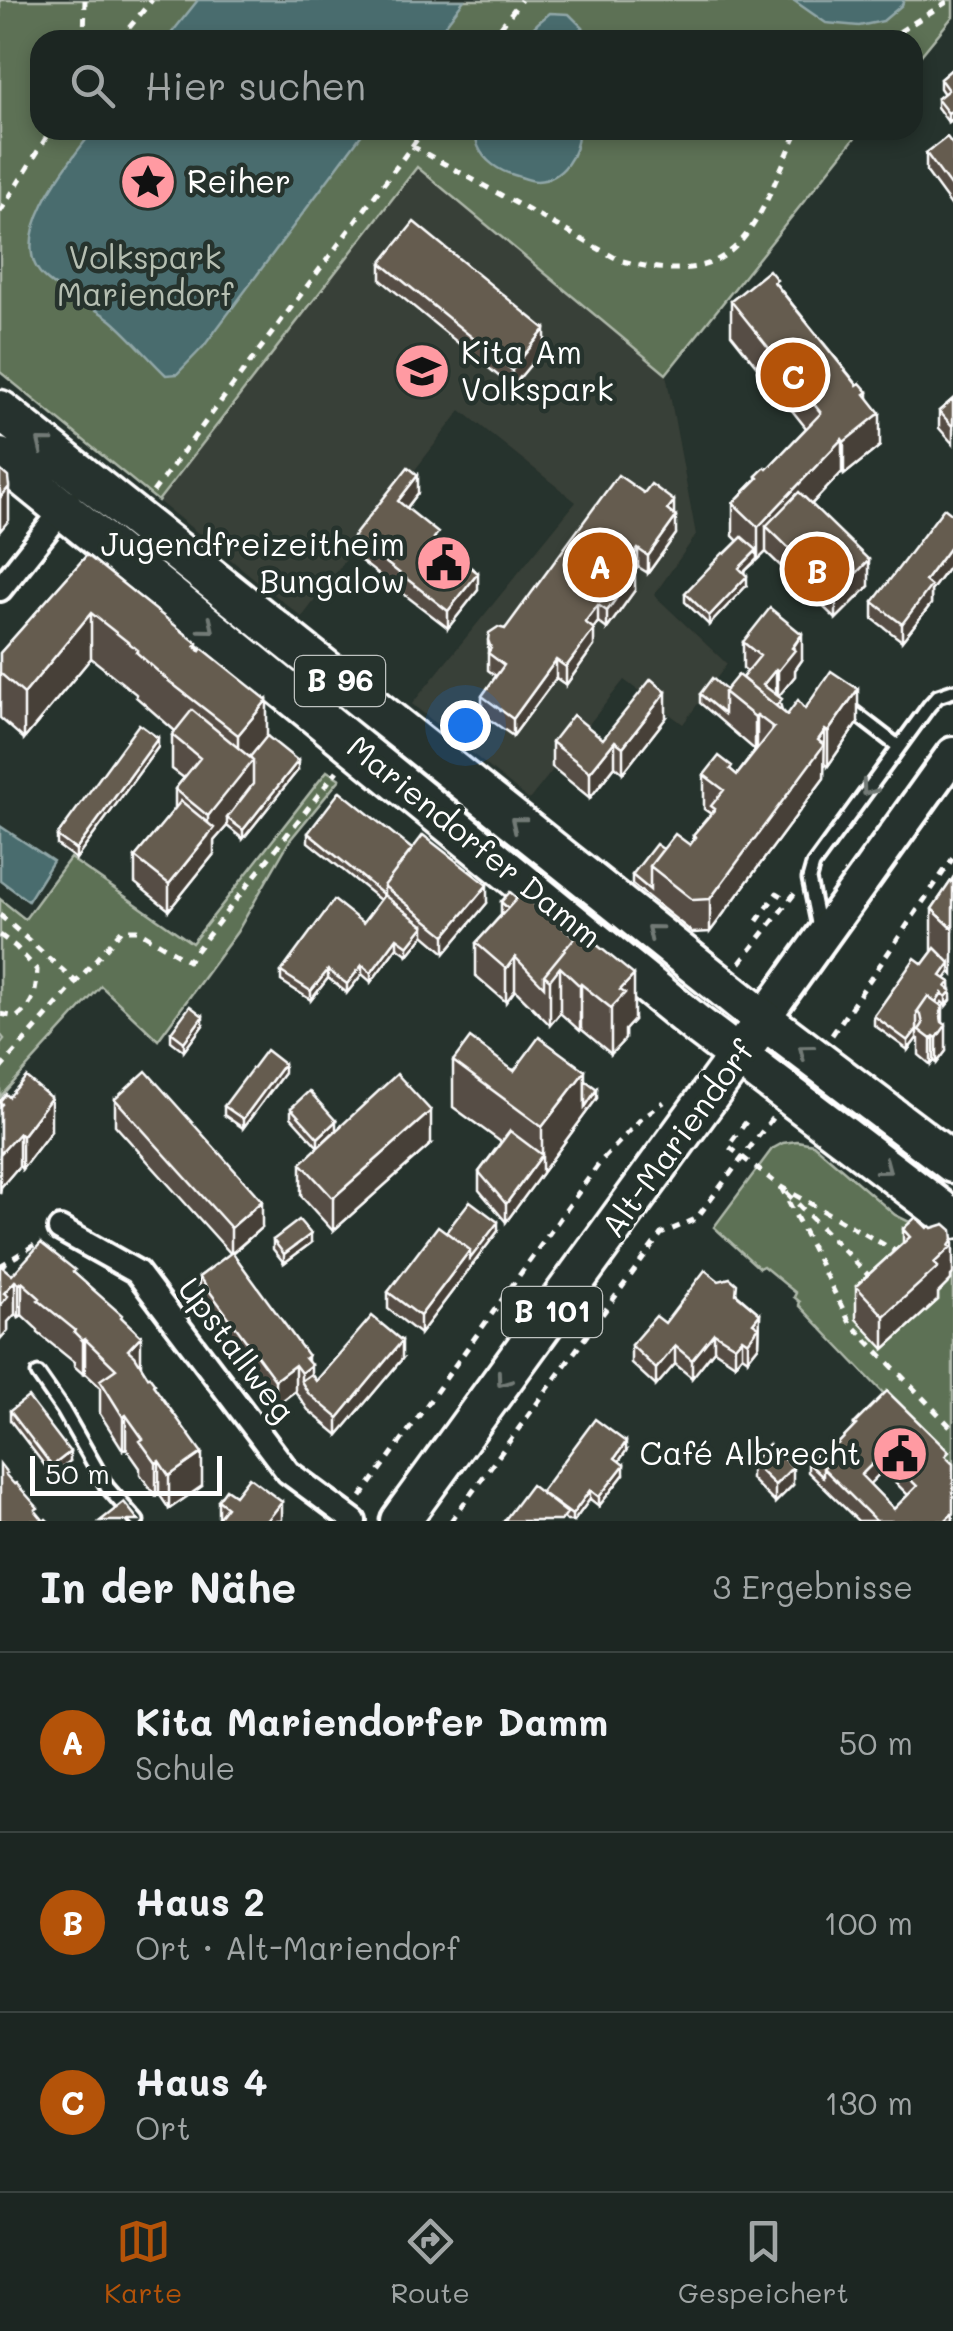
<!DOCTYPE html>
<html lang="de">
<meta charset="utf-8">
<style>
body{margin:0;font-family:Mali,sans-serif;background:#252e2a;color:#f1f3f6}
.scale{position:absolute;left:30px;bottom:25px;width:192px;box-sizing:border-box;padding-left:10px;border:5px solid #fff;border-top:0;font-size:28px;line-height:35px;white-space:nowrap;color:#fff;-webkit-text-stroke:8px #26332d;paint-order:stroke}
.you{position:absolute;left:465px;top:725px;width:35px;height:35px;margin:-25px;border:8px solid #fff;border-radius:50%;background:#1a73e8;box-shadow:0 0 0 15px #1a73e833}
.badge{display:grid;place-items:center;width:65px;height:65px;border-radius:50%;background:#b45309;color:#fff;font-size:32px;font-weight:700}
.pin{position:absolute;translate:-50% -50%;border:5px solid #fff;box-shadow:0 2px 10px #0006}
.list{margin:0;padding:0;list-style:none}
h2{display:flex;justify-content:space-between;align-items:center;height:130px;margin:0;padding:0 40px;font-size:42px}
h2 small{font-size:32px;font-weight:400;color:#a0a5a5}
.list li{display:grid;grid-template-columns:65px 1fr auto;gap:30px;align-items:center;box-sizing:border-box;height:180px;padding:0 40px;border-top:2px solid #3a4340}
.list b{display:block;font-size:38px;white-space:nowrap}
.list p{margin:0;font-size:32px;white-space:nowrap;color:#a0a5a5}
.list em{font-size:32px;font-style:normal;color:#a0a5a5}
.icon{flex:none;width:55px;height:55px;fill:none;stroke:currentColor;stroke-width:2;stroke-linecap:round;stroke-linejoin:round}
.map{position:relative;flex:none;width:953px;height:1521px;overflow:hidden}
.search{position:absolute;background:#1c2622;box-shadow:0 5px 15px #0003;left:30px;right:30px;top:30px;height:110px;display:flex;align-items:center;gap:25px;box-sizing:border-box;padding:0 35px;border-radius:30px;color:#a0a5a5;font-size:38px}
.sheet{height:670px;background:#1c2622}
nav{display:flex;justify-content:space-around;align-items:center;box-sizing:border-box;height:140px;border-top:2px solid #3a4340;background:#1c2622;font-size:28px;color:#a0a5a5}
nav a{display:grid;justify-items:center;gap:5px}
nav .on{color:#b45309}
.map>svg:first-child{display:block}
.built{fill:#393f37}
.green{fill:#5d7154;stroke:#aeb8aa;stroke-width:2.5}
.water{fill:#486c6e;stroke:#91a7a8;stroke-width:2.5}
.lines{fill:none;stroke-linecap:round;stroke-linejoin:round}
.service-casing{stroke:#fff;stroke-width:19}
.minor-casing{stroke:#fff;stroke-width:30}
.secondary-casing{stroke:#fff;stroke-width:40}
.primary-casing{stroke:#fff;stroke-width:45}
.path{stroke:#fff;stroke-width:5;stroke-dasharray:8 8;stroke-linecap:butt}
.service{stroke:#26332d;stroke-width:11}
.minor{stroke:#26332d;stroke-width:22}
.secondary{stroke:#26332d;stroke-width:32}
.primary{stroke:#26332d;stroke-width:38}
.wall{fill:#574e44;stroke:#fff;stroke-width:2.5;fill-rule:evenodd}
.shaded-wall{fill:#474037;stroke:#fff;stroke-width:2.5}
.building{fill:#655b4f;stroke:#fff;stroke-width:2.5;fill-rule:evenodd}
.oneway{stroke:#727a76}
.labels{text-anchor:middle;stroke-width:9;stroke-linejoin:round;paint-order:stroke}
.shield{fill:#26332d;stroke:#bec2c0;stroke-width:2.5}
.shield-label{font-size:30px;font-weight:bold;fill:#fff}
.poi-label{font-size:32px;fill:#fff;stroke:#26332d;text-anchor:start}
.park-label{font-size:32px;fill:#b6bfb2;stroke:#26332d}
.street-label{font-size:32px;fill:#fff;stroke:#26332d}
</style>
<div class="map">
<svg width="953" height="1521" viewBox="0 0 953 1521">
<rect width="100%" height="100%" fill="#26332d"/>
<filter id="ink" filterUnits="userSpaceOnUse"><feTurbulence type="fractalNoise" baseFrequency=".01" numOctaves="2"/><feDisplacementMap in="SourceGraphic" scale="20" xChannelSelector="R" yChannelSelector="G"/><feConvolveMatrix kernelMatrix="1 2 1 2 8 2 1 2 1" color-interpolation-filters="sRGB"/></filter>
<g filter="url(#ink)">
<!-- built -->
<path class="built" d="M416,167L666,374L696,535L654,595L727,664L683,724L624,680L529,800L412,704L576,502L461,410L302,617L158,501Z"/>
<!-- green -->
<path class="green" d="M0,0H953V16L913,65V40H40V130H861L666,374L417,167L158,501L0,372Z
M327,771L340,779L290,840L237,932L158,1040L101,986L0,1097V1044L4,1039L0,1034V899L25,919L70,858L192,943Z
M797,1141L813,1144L895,1215L922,1228L953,1255V1466L799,1305L800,1302L794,1297L796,1293L763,1266L759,1268L714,1227L772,1149L783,1143Z"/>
<!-- water -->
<path class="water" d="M198,0H464L434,40H166Z
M793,0H904L902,5L883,21L859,26L826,23Z
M550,13L569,14L587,32L589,40H521L538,23Z
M94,130H365L204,346L177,374L166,375C148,358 131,337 111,320C91,304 65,296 46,279C2,242 69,161 94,130Z
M475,130H578C579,153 563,180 537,181C530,181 521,177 514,175C499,171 484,161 478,146C476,141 476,135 475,130Z
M0,826L53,861L28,901L0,880Z"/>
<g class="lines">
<!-- service casing -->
<g class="service-casing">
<path id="service" d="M847,707L899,747
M819,928L809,879L813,865L929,706L938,696L953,691
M38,1374L63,1410L107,1487L137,1521"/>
</g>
<!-- minor casing -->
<g class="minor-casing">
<path id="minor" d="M0,589L69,502
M60,1229L137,1272L288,1472L354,1521"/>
</g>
<!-- secondary casing -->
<g class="secondary-casing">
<path id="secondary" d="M763,1019L953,754"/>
</g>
<!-- primary casing -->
<g class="primary-casing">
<path id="primary" d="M0,410L763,1019L953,1163
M0,458L696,1024L953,1219
M400,1521L751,1038"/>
</g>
<!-- path -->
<path class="path" d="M84,40L85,0
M119,40L152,0
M491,40L521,0
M886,40L950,0
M412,146L619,260C744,295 755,223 798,130
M0,212L51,130
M153,492L424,130
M0,915L76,982
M757,921L777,893L788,900
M0,935L16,947L37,970C36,992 35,1003 17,1017L0,1014
M740,963L795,893
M832,1035L953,858
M0,1069L122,930H137L188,961L337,771
M746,1122L728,1146L781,1187L897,1252L896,1253
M0,1266L41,1241
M871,1278L781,1187L850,1323L953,1429
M361,1497L601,1161L643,1117L664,1102
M451,1521L661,1234L696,1219L773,1117"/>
<!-- service -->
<use href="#service" class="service"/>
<!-- minor -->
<use href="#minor" class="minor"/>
<!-- secondary -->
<use href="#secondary" class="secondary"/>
<!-- primary -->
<use href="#primary" class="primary"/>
</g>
<!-- wall -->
<path class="wall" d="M953,68V119L948,122L937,107V99L944,94L940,88V79Z
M953,145V208L926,171V153Z
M381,263L545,347L512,387L381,280Z
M777,285L868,398L880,446L844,475L842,472L811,505L869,586L836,619L766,552L743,573L747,585L709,625L685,602V593L738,541L733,536V503L756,479V476L767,469L806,428L731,334V301Z
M953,399V444L939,428V411Z
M418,493L407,508L438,542L478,590L448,628L353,555V537Z
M674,515L676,534L648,573L638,567L634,572L635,590L607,629L598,622L593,628L594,646L566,685L556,678L513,736L482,714V696L496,676L488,670V640Z
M953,515V561L931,591V604L902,641L873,619V602Z
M87,555L197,648L267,736L298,770L243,839L227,826L214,841V854L169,910L135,883V857L175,809V789L184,778L172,769V735L175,731L136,697V694L91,658L24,739L0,718V653Z
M743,642L802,660L795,670V676L778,696L782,710L787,715L805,709L858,722L828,766L824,764V778L710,932L693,933L632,884V875L663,849L690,845L693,840V835L711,814L704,809V775L732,771L737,775L755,750L700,703V694L726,690L742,678L747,671L743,668Z
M666,718L623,773L615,766L590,798L552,767V742L603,739Z
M158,747L76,859L57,845V836Z
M308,833L412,849L487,903L445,953L424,935L408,955L397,947L371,982L362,974L347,993L328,978L311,1000L281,981V972L363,923L380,900L308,842Z
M953,878V975L950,972L945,979L950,982L951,1000L946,1006L942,1002L940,1005L946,1051L937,1063L934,1061L931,1065L919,1055V1039L917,1038L908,1050L874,1025V1016L923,964L932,952V909Z
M501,902L634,1020L625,1030V1039L611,1054L581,1029L580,1031L560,1013L550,1025L515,990L506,1002L476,976V943L501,915Z
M203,1025L184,1051L171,1041V1032Z
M453,1061L585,1080L597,1098L506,1222L479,1190V1172L501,1142L453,1107Z
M284,1073L243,1128L224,1115V1106Z
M115,1099L262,1227L233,1253L308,1363L311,1374L316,1381L402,1359L338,1435L308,1410L295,1391L275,1406L199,1303V1277L231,1254L115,1125Z
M0,1101L51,1131L22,1169L19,1166L1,1187L0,1194Z
M291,1108L336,1121L318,1147L291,1117Z
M431,1144L333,1231L301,1196V1163Z
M903,1229L951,1276V1280L938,1293V1300L884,1349L856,1319V1286L903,1243Z
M498,1231L420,1334L388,1309V1292L446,1232Z
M273,1240L311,1243L284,1263L273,1249Z
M75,1274L122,1318L141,1366L155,1388L202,1486L169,1509L159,1494L156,1496L140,1474V1468L126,1448L123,1450L100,1414V1387L85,1373L83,1374L74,1366V1362L38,1333V1330L22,1315L19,1317L15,1314L8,1322V1330L0,1339L12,1275Z
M737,1294L760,1314L759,1345L748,1359L742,1355L735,1364L714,1350L692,1378L675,1364L656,1386L631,1363V1345L665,1323Z
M10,1411L70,1461L52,1475L10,1420Z
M854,1424L949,1460L953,1521H858L808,1472V1463L832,1459V1450L854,1427ZM883,1470L908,1495L894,1509L869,1484Z
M626,1451L619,1461L624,1474L599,1506L590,1499L574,1521H567L541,1492Z
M751,1462L793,1485L775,1503L751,1479Z
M235,1495L282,1519L218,1518V1500Z"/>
<!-- shaded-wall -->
<path class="shaded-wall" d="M953,109V118L948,122V113Z
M545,329V347L512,387V370Z
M868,392V422L880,413V446L844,475V442L865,394Z
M842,439V472L779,538L766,526V552L758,560V527Z
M418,475V493L398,519V501Z
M9,487V520L0,531V498Z
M674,501V518L667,510Z
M676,517V534L648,573V556Z
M953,543V561L931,591V604L902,641V624L925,581Z
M638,549V567L626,583V566Z
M757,550V559L739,577V568Z
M869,560V586L836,619V594Z
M635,572V590L607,629V611Z
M478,573V590L448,628V611Z
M747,576V585L709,625V616Z
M598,605V622L585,640V622Z
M91,613V658L24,739V694Z
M594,629V646L566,685V667Z
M802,634V660L795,670V676L778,697V671Z
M556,660V678L513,736V719Z
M776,669V695L763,685Z
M858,689V722L828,766V732Z
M666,692V718L623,773V747Z
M267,700V745L253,793L227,818V826L214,841V854L169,910V884L208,836V816L238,772V735Z
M757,715V748L755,750V717Z
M825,730L824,778L710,932V899Z
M158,738V747L76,859V850Z
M615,741V766L590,798V772Z
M298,761V770L243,839V830Z
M487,885V903L445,953V935Z
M424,926V935L408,955V946Z
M397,938V947L371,982V973Z
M581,942L560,967V1013L550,1025V979Z
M515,957V990L506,1002V969Z
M950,963V972L941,985V976Z
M362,965V974L347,993V984Z
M328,970V978L311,1000V991Z
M634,975V1020L625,1030V1039L611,1054V1008L620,990Z
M581,984V1029L580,1031V986Z
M951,991V1000L946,1006V997Z
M943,1007V1028L946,1025V1051L937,1063V1038L940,1012Z
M203,1016V1025L184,1051V1042Z
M917,1029V1038L908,1050V1041Z
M934,1036V1061L931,1065V1039Z
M284,1064V1073L243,1128V1119Z
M585,1071V1107L597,1089V1098L542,1173V1127Z
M51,1098V1131L22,1169V1136Z
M431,1111V1144L333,1231V1198Z
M336,1121V1130L318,1147V1138Z
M19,1133V1166L1,1187L0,1194V1154Z
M542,1155V1173L506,1222V1204Z
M262,1201V1227L231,1254V1228Z
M498,1222V1231L420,1334V1316L470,1250Z
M311,1234V1243L284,1263V1254Z
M953,1240V1274L951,1276V1280L938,1293V1300L884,1349V1316Z
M15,1281V1314L8,1322V1330L0,1339V1306L4,1293Z
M22,1282V1315L19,1317V1284Z
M760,1314L759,1345L748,1359V1342L753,1323Z
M714,1333V1350L692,1378V1360Z
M141,1336V1369L128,1350Z
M742,1338V1355L735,1364V1346Z
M85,1339V1373L83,1374V1341Z
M402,1341V1359L338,1435V1418Z
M675,1346V1364L656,1386V1369Z
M308,1356V1367L311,1365V1391L301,1381V1373L305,1358Z
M295,1365V1391L275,1406V1380Z
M126,1415V1448L123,1450V1417Z
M626,1442V1451L615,1467V1458Z
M70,1452V1461L52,1475V1466Z
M202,1453V1486L169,1509V1476Z
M883,1453V1470L861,1493V1475Z
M159,1461V1494L156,1496V1463Z
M624,1465V1474L599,1506V1497Z
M793,1467V1485L775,1503V1485Z
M590,1490V1499L574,1521H572V1515Z
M282,1502V1519L281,1521H267Z"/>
<!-- building -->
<path class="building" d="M953,68V110L948,113L937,99L948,90L940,79Z
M947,137L953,145V190L926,153Z
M414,222L545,329L512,370L381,263Z
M769,270L777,280L774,282L857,385L860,383L868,392L865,394L880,413L844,442L842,439L758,527L733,503L758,478L756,476L765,467L767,469L821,413L731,301Z
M953,399V427L939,411Z
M408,467L418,475L398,501L438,533L434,538L478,573L448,611L353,537Z
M0,470L8,477L9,487L0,498Z
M618,475L644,493L651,484L674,501L667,510L676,517L648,556L638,549L626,566L635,572L607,611L598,605L585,622L594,629L566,667L556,660L513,719L482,696L504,665L488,653L491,648L488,640L489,633L498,627L505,629Z
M799,492L869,560L836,594L766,526Z
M944,508L953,515V543L925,581L931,586L902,624L873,602Z
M742,537L757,550L739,568L747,576L709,616L685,593L723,553L725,554Z
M87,555L197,643L195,646L200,651L202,648L267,700L238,735L170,682L136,652L138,650L91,613L24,694L0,673V653Z
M770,608L802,634L792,648L795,650L778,671L776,669L763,685L782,699L776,706L742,678L760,656L743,642Z
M831,671L858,689L828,732L825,730L818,740L824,745L710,899L693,900L650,866L675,834L690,845L696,837L693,835L715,809L711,806L724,790L704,775L719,756L732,766L730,769L737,775L774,728L757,715L755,717L724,692L738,675L787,715L798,700L805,709Z
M712,678L726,690L724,692V714L700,694Z
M651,679L666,692L623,747L615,741L590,772L552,742L573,715L603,739Z
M192,710L253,760L208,816L175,789L200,758L172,735Z
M139,724L158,738L76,850L57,836Z
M267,736L298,761L243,830L227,818L253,784V760L250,757Z
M340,791L412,849L384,886V895L308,833Z
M181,801L214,828L169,884L135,857Z
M423,835L487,885L445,935L384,886Z
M656,844L663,849L650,866V890L632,875Z
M953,878V929L932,909Z
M510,892L517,898L508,908L501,902Z
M521,894L575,937L544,975V987L515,957L506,969L476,943Z
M384,895L424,926L408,946L397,938L371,973L362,965L347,984L328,970L311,991L281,972L334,900L363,923Z
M580,931L634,975L620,990L625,993L611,1008L581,984L580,986L560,967L550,980L544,975Z
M935,948L950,963L941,976L950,982L946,987L951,991L946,997L942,993L936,1002L928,996L917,1012V1029L908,1041L874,1016L915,958L923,964Z
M928,996L943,1007L940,1012L942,1022L946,1025L937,1038L934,1036L931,1039L919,1030L923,1024L921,1015L917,1012Z
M190,1006L203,1016L184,1042L171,1032Z
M539,1037L585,1071L542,1127L453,1061L470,1038L514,1071Z
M266,1050L284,1064L243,1119L224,1106Z
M146,1071L262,1201L231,1228L115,1099Z
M397,1074L431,1111L333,1198L301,1163Z
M26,1077L51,1098L22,1136L19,1133L0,1154V1106L2,1104L0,1101L6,1094L9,1097Z
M585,1080L597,1089L585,1107Z
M309,1091L336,1121L318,1138L291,1108Z
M510,1131L542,1155L506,1204L479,1172Z
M470,1201L498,1222L470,1259V1250L446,1232Z
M916,1217L927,1228L930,1226L932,1228L945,1224L952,1230L953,1240L949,1246L951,1247L934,1263L938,1267L884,1316L856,1286L910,1237L903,1229Z
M299,1220L311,1234L284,1254L273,1240Z
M438,1226L470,1250L420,1316L388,1292Z
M41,1243L75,1270L73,1272L122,1315L121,1317L141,1336L128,1350L135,1356L148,1377L149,1376L155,1384L153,1385L202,1453L169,1476L159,1461L156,1463L140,1441L143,1439L126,1415L123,1417L100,1380L116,1369L85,1339L83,1341L74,1332L75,1330L38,1300L40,1298L22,1282L19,1284L15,1281L4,1293L8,1296L0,1306V1265L12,1275Z
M232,1252L308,1356L305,1358L311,1365L301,1373L295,1365L275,1380L199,1277Z
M705,1270L719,1281L730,1278L737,1284L736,1294L760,1314L753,1323L759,1327L748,1342L742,1338L735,1346L714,1333L692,1360L675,1346L656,1369L631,1345L656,1316L665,1323Z
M372,1316L402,1341L338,1418L308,1393L301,1381L311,1374L316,1381Z
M887,1391L949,1452L945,1456L953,1464V1513L945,1521H876L823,1468L836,1455L832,1450L856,1425L854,1424ZM883,1453L917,1486L894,1509L861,1475Z
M28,1397L70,1452L52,1466L10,1411Z
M595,1419L626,1442L615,1458L624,1465L599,1497L590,1490L572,1515L541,1492Z
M769,1444L793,1467L775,1485L751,1462Z
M822,1449L832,1459L823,1468V1477L808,1463Z
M0,1464L7,1473L5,1474L14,1484L16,1483L38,1508L35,1510L44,1521L46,1519L48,1521H0Z
M249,1477L282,1502L267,1521H216L227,1507L218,1500L226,1489L235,1495Z
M531,1485L567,1513L561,1521H504Z
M124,1502L139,1521H100Z"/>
<!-- one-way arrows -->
<defs><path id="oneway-chevron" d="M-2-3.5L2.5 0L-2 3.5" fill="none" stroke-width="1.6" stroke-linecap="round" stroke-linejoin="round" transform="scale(2.5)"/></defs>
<g class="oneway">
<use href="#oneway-chevron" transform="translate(43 444) rotate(-141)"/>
<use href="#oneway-chevron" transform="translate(208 627) rotate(39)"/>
<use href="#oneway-chevron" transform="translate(868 789) rotate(126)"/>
<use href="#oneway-chevron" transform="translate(517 823) rotate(-141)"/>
<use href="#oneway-chevron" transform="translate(653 931) rotate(-141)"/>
<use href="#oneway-chevron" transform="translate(805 1051) rotate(-143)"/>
<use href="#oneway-chevron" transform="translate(885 1168) rotate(37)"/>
<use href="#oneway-chevron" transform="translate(503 1380) rotate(126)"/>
</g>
</g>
<!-- icons -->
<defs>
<g id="sight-disc" transform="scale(2.875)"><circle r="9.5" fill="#ff9aa2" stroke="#26332d"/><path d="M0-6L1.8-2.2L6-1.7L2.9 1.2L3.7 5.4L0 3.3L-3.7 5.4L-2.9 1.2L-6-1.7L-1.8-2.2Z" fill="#111"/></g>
<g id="school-disc" transform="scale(2.875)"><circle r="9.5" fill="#ff9aa2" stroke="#26332d"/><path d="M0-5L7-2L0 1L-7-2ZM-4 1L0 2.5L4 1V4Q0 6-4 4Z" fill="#111"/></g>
<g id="civic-disc" transform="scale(2.875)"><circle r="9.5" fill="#ff9aa2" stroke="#26332d"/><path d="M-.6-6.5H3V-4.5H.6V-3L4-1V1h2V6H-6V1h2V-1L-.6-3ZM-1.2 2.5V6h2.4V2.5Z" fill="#111"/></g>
</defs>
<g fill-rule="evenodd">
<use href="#sight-disc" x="148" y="182"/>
<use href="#school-disc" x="422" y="371"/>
<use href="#civic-disc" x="444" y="563"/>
<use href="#civic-disc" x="900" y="1454"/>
</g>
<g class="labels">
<!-- shield labels -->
<g class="shield">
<rect x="295" y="656" width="90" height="50" rx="8"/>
<rect x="502" y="1287" width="100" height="50" rx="8"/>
</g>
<g class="shield-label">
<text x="340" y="691">B 96</text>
<text x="552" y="1322">B 101</text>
</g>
<!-- poi labels -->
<g class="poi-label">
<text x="187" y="193">Reiher</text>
<text x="461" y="364">Kita Am<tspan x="461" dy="37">Volkspark</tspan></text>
<text x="405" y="556" text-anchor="end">Jugendfreizeitheim<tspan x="405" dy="37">Bungalow</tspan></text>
<text x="861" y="1465" text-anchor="end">Café Albrecht</text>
</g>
<!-- park labels -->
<g class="park-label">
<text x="145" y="269">Volkspark<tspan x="145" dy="37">Mariendorf</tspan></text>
</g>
<!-- street labels -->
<g class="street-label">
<text transform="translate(474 842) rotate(39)" y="11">Mariendorfer Damm</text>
<text transform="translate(678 1139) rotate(-54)" y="11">Alt-Mariendorf</text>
<text transform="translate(236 1350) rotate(53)" y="11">Upstallweg</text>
</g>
</g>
</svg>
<div class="scale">50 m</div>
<div class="you"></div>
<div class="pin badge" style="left:600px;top:565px">A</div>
<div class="pin badge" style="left:817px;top:569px">B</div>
<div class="pin badge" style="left:793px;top:375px">C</div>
<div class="search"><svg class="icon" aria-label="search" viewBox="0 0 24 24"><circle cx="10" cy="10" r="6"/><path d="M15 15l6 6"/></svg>Hier suchen</div>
</div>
<section class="sheet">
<h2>In der Nähe<small>3 Ergebnisse</small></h2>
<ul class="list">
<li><span class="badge">A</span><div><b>Kita Mariendorfer Damm</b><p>Schule</p></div><em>50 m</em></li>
<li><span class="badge">B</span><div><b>Haus 2</b><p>Ort · Alt-Mariendorf</p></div><em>100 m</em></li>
<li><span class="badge">C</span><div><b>Haus 4</b><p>Ort</p></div><em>130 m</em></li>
</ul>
</section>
<nav>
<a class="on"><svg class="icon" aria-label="map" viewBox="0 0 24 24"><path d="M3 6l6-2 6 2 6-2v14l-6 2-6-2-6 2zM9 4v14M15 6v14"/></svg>Karte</a>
<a><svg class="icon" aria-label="directions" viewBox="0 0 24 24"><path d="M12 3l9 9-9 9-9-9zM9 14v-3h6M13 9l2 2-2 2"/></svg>Route</a>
<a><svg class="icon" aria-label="saved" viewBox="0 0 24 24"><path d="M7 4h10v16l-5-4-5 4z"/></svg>Gespeichert</a>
</nav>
